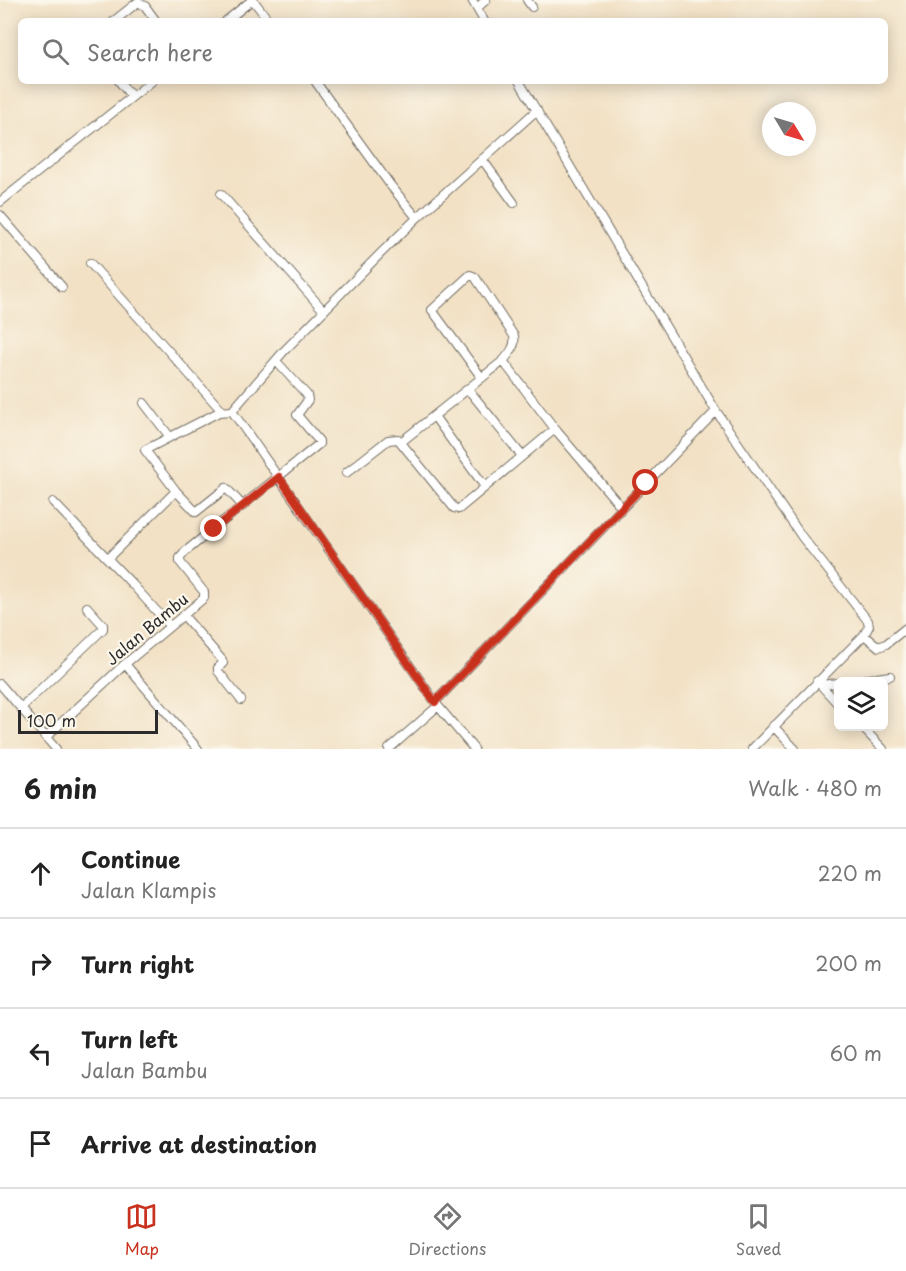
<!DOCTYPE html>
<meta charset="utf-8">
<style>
body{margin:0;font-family:"Playpen Sans",sans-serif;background:#f2f2f2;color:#222}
.controls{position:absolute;right:18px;bottom:18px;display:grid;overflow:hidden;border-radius:9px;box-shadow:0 3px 15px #0003}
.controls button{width:54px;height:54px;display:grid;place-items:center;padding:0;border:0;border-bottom:2px solid #e0e0e0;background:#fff;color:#222;font:30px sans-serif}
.compass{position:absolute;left:762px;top:102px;width:54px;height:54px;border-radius:50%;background:#fff;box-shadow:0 3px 15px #0003;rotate:128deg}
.scale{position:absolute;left:18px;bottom:15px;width:140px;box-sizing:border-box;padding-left:6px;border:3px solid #2b2b2b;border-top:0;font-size:16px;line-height:21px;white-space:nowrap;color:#2b2b2b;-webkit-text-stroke:4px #fbf7ec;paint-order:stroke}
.stop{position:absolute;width:18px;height:18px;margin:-14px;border:4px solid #c8321e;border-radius:50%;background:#fff}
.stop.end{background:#c8321e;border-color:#fff;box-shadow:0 2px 6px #0008}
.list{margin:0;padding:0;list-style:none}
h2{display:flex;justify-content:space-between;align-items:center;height:78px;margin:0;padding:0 24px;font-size:26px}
h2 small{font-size:20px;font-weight:400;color:#767676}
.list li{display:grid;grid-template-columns:39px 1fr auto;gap:18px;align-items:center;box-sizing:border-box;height:90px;padding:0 24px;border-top:2px solid #e0e0e0}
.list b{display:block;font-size:22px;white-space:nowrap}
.list p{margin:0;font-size:20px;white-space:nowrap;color:#767676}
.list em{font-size:20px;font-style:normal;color:#767676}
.icon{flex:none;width:33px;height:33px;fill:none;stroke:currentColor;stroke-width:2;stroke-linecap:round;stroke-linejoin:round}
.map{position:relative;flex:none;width:906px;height:749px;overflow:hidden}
.search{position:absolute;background:#fff;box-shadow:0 3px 15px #0003;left:18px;right:18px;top:18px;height:66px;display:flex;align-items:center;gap:15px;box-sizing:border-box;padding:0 21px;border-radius:9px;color:#767676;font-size:22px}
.sheet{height:438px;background:#fff}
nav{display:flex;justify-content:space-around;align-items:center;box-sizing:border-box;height:84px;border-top:2px solid #e0e0e0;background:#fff;font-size:16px;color:#767676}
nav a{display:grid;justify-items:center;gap:3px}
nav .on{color:#c8321e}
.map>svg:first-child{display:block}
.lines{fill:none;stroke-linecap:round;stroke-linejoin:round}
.street-casing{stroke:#716b61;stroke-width:10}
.street{stroke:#fff;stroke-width:8}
.route{stroke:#c8321e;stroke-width:8}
.labels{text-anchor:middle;stroke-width:4.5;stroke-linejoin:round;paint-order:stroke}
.street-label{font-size:16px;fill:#2b2b2b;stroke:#fbf7ec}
</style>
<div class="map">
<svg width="906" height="749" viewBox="0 0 906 749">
<rect width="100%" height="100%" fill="#fbf7ec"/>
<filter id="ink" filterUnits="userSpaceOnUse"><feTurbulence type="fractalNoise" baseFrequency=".0167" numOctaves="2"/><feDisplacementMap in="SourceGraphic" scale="12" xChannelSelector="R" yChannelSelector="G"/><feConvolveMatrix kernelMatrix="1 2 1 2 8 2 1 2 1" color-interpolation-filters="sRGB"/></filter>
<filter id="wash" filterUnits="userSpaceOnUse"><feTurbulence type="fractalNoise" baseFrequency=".008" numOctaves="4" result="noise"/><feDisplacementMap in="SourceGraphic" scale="24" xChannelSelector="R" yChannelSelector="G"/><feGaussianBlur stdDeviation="1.35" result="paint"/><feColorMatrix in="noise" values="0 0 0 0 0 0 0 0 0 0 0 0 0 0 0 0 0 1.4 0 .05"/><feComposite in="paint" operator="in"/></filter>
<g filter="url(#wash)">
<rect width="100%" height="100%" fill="#f2e1c5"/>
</g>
<g filter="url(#ink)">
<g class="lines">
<!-- street casing -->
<g class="street-casing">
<path id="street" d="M253,0L269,21
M472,0L484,21
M527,0L532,7
M477,8L486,0
M114,21L138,2L145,6L156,21
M226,21L252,0
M119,81L132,97
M315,81L391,186L417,218
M519,81L716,411L802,537L868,621L869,626L864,635L752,749
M482,159L514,203
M221,194L324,311
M0,202L152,81
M0,215L62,287
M90,263L222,411
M482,378L432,310L470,275L475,277L514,336C516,346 510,353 503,361L555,429L622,508
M468,389L522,456
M144,403L170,437
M232,411L219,412L145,450L176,491L196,512L226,488L243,506
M434,416L485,487
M401,442L503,361
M346,473L388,440L398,439L454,508L459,509L555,429
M53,502L133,585L170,626
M108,558L176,491
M184,616L222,660L223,663L218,668V671L241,700
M864,635L879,647L886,644L906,628
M125,664L198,749
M817,681L838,704
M848,682L890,676
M0,684L56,749
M821,685L838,683
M435,702L716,411
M21,708L103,629V625L87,607
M773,726L795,749
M861,726L883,749
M46,737L125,664L204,598V592L180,562V558L186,551L319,444V441L297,415L308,400L307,395L276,361
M389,749L438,706
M474,749L438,706L232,411L284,351L381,253L417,218L537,110"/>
</g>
<!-- street -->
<use href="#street" class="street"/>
</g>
</g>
<g class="lines" filter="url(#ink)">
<!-- route -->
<path class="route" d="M214,529L279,477L435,702L646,483"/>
</g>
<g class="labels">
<!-- street labels -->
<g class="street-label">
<text transform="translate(147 629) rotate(-40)" y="6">Jalan Bambu</text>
</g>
</g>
</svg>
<div class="controls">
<button><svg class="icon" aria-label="layers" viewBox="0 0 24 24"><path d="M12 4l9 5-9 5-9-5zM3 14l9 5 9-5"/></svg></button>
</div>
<svg class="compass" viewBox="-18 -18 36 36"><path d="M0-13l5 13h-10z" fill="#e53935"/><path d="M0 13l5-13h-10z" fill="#767676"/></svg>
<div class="scale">100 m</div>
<div class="stop" style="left:646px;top:483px"></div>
<div class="stop end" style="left:214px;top:529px"></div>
<div class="search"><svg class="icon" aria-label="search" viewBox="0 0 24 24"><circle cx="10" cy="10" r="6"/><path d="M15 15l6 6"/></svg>Search here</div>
</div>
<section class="sheet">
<h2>6 min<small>Walk · 480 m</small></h2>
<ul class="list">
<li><svg class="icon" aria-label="ahead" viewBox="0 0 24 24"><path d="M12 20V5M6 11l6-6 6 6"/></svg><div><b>Continue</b><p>Jalan Klampis</p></div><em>220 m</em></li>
<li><svg class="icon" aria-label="right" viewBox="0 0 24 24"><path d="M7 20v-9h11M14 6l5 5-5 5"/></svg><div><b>Turn right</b></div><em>200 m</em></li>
<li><svg class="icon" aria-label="left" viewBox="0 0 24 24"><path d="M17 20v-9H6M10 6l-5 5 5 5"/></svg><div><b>Turn left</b><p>Jalan Bambu</p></div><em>60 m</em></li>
<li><svg class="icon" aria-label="arrive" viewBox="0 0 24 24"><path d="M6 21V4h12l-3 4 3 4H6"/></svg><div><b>Arrive at destination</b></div></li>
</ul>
</section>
<nav>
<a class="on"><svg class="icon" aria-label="map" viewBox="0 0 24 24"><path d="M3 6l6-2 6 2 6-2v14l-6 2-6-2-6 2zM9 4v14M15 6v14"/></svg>Map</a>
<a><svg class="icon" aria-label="directions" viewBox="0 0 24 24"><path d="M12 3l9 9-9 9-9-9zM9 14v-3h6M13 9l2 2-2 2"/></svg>Directions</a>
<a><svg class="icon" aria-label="saved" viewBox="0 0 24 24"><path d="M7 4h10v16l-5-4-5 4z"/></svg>Saved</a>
</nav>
